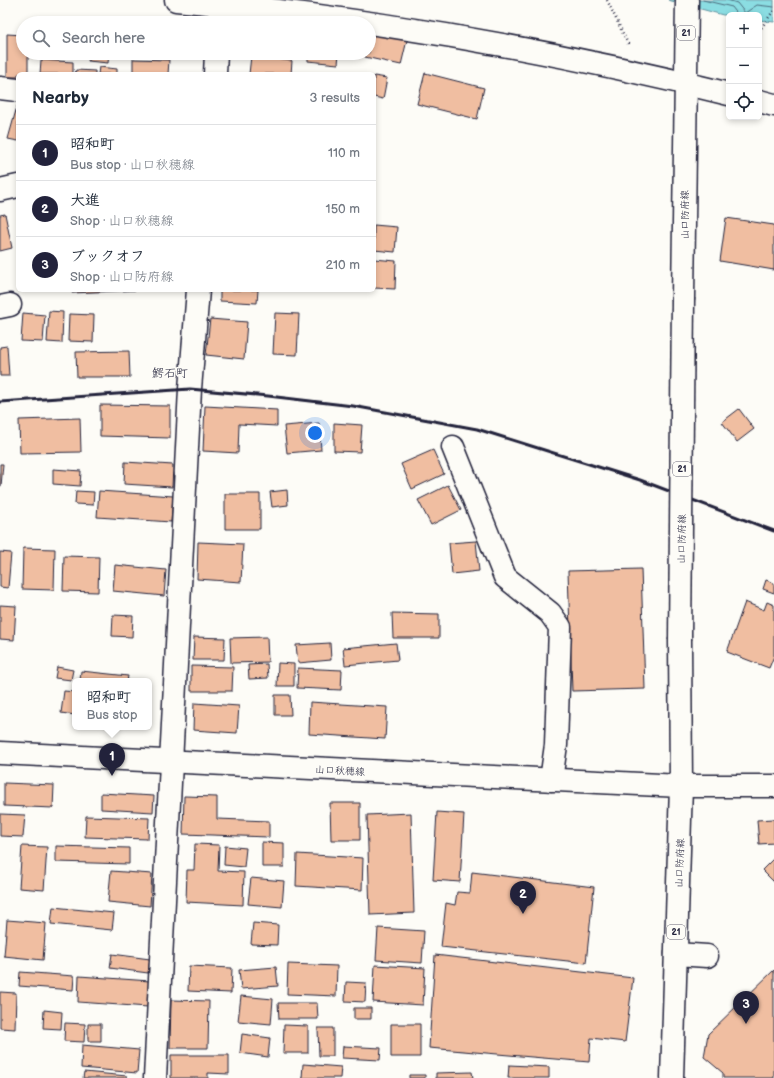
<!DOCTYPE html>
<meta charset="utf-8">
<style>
body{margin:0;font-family:"Balsamiq Sans","Klee One",sans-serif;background:#f6f6f7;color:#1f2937}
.controls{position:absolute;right:12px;top:12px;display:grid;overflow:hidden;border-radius:6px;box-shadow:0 2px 6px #0003}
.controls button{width:36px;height:36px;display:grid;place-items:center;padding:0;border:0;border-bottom:1px solid #e0e1e3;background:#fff;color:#1f2937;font:20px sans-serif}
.you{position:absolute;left:315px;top:433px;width:14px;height:14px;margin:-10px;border:3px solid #fff;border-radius:50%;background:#1a73e8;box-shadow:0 0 0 6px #1a73e833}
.badge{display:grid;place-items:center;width:26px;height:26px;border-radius:50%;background:#22223b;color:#fff;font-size:13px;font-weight:700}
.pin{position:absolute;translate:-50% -33px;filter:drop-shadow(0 1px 2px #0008)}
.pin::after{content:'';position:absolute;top:21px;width:14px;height:12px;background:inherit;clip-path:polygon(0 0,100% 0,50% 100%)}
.popup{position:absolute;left:72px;top:678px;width:80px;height:52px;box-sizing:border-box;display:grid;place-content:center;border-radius:6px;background:#fff;filter:drop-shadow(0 1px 3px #0005);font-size:13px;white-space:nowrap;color:#747a83}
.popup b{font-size:15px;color:#1f2937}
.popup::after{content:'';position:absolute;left:50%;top:100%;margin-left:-8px;border:8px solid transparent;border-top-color:#fff}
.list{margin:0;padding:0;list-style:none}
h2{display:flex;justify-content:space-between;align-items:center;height:52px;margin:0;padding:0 16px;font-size:17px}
h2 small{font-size:13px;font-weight:400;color:#747a83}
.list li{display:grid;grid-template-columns:26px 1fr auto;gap:12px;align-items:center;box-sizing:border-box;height:56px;padding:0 16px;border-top:1px solid #e0e1e3}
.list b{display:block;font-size:15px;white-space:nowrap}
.list p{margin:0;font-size:13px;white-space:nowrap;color:#747a83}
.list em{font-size:13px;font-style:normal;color:#747a83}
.icon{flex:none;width:22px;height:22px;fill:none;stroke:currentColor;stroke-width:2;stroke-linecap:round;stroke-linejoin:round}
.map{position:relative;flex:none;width:774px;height:1078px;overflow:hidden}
.search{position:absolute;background:#fff;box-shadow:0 2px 6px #0003;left:16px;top:16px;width:360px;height:44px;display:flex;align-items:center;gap:10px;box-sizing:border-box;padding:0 14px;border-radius:22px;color:#747a83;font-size:15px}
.panel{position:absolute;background:#fff;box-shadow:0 2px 6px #0003;left:16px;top:72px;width:360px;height:220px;border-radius:6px}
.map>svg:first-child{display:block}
.water{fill:#8bdde2;stroke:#61929f}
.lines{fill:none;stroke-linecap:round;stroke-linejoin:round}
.shore{stroke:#4c6d7e;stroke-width:1}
.building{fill:#f0bea1;stroke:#22223b}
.minor-casing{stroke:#22223b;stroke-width:25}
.major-casing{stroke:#22223b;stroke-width:25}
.path{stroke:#22223b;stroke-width:2.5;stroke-dasharray:1 3;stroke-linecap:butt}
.minor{stroke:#fdfcf7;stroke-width:22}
.major{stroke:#fdfcf7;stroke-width:22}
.rail{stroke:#22223b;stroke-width:3}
.major-bridge-casing{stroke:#22223b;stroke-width:25;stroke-linecap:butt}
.major-bridge{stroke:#fdfcf7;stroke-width:22}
.labels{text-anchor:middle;stroke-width:3;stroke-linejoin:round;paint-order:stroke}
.shield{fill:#fdfcf7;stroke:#646373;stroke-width:1}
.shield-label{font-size:9px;font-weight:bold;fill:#22223b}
.street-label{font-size:10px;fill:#22223b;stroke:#fdfcf7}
.quarter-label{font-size:12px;fill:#22223b;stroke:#fdfcf7}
</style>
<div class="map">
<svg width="774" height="1078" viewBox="0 0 774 1078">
<rect width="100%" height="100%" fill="#fdfcf7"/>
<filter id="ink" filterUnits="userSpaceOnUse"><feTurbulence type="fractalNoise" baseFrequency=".025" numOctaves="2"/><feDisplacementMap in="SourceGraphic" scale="8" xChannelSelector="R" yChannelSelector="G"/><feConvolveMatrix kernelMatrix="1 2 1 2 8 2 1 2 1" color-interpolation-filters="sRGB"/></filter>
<g filter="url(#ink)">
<!-- water -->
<path class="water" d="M668,0H774V22L759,20V15H723Z"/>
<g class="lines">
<!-- shore -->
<path class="shore" d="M703,0L732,7L738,15
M727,0L737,3L745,13L757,5L774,7"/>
</g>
<!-- building -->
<path class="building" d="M370,32L407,40L401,65L365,57V53H369Z
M7,34L23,35V53H28V74H18V77H7Z
M89,53H109L108,63L88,61Z
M114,53H147V56H114Z
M308,53H339L338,64L308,61Z
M251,56L292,61L291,74H249Z
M133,59L169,60L168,74H133Z
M41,60L73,62V74H40Z
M99,67L117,69V74H98Z
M76,70L95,71V74H75Z
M425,73L484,88L477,119L417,104Z
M374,76L387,78L383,99L374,97Z
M18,103V141L8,139Z
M5,214L12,248L0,251V215Z
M726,218L774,225V270L720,261Z
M374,225L397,227L395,252L374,250Z
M374,259L396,261L395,289L374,288Z
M72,290H140L72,293Z
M220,290H258L257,303L220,301Z
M49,311L63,312L62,343L47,342Z
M23,313L45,315L43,342L21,341Z
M275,313L299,314L297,355L273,354Z
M69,314L94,315L93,342L68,341Z
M210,319L247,322L244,359L206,355Z
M7,346L9,376H0V347Z
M129,351L130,377H77L76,352Z
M100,405L170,406V438L100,436Z
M205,406L277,410V426L239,424L238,453L203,451Z
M739,409L754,429L737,442L722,422Z
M80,418L81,452L20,453L19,420Z
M319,423L321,450L287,453L284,426Z
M334,423L362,425L360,452L334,451Z
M433,450L444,474L412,489L401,464Z
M125,462L173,465L172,487L124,484Z
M0,464H3L1,486H0Z
M53,469L81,471L80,486L53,484Z
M448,485L461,510L431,525L418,500Z
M287,490L288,505L272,507L270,492Z
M76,491L94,492L93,505L75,504Z
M99,491L173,496L171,522L97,517Z
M225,494H260V529H225Z
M476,541L479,571L452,574L449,543Z
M198,542L243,544L241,582L197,579Z
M23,548L55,549L54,590L22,589Z
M0,552L11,553L8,588L0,587Z
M64,556L99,557L98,592L63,591Z
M115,565L166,570L164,596L113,591Z
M641,569L645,689L572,691L568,571Z
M766,580L774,583V593L763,589Z
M745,602L764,610L767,602L774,605V656L769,668L727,652Z
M0,605L16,606L14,640L0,639Z
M392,613L439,614V638H393Z
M113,615L133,616L132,637L112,636Z
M194,637L225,638L224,660H193Z
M267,637L268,662L231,663L230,638Z
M330,643L331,660L298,663L296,645Z
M396,643L398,660L345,665L343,648Z
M278,663L294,664V686H277Z
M267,664L268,678L249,679L248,665Z
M191,666L233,667L232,691H191Z
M57,667L73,670L71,680L55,678Z
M298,668L342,670L341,690L297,688Z
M81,671L128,676L127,681H80Z
M64,691L75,692V715L61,713Z
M275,695H290L291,715H275Z
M310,702L387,707L385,739L309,734Z
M194,703L239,706L237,733L193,730Z
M4,783L54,785L53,808L4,806Z
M101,793L154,796L153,812L101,809Z
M184,796L217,797V819L269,821V837L183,834Z
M330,803H360V840H331Z
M437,812L464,814L460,882L433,880Z
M411,813L414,913L370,915L367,815Z
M0,814L25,815L23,837L0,836Z
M86,816L149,818L148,839L85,837Z
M774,819V843L759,844L757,820Z
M262,842L284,843V867H262Z
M195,844L219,845L218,871L244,872L243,905L186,902L187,870H194Z
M22,846L47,847L44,890L19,888Z
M56,846L129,848V864L56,862Z
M225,846L246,848L244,867L224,865Z
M297,854L363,858L362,890L296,886Z
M774,858V882L762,870Z
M111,871L152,874L150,906L108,902Z
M472,872L594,887L586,963L441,947L446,903L455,905L457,892L470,893Z
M251,878L284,881L282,907L248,904Z
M53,907L114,913L112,930L51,924Z
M7,920L46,923L43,960L4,956Z
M253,923L278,925L277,945L251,944Z
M378,928L424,931L422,963L376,960Z
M112,954L150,959L148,973L110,968Z
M435,955L633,978L625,1042L591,1038L589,1062L429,1048Z
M288,964L337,966L336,996L287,994Z
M375,965L425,968L423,1005L373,1002Z
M189,966L232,968L231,993L188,991Z
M276,967L278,986L241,989L239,970Z
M774,970V1078H723V1073L704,1057L708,1034Z
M20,972L74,976L73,990L19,986Z
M79,976L150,981L148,1007L78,1002Z
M346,982L366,983L365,1002L345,1001Z
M0,992L16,993L15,1029L0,1028Z
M241,996L273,999L271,1024L238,1021Z
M171,1000L209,1001L208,1048H170Z
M278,1003H317L318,1019H279Z
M354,1008H371V1019H354Z
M44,1010L62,1012L61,1029L43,1028Z
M65,1023L85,1024L84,1042L64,1041Z
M88,1024H101V1041H88Z
M391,1024H420V1057H391Z
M284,1025L308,1026V1053H283Z
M318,1028H333V1056H319Z
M242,1034L270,1038L268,1057L240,1053Z
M82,1045L139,1050L137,1073L81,1068Z
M343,1046L381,1048L380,1060L342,1058Z
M171,1055H229V1074L208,1073V1078H171Z
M303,1064L341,1067L340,1078H302Z
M509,1065L549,1067V1078H508Z
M84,1072L127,1076L126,1078H83Z
M472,1072L473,1078H436V1073Z
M409,1075H425V1078H409Z"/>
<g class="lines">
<!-- minor casing -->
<g class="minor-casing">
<path id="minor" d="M176,0C362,17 548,49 729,94
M219,23L220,0
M215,74L216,53
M0,88L17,90
M759,101L774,105
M0,190L18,186
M0,307L10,305
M453,447L505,577L550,613L560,627L556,745L551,780
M681,786H774
M676,954L707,956
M155,1078L190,389L198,290"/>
</g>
<!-- major casing -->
<g class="major-casing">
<path id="major" d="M683,298L687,0
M0,753L681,786
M672,1078L681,786L680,640"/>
</g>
<!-- path -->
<path class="path" d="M607,0L629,46
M759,31L774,10"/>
<!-- minor -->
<use href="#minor" class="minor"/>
<!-- major -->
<use href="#major" class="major"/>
<!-- rail -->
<path class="rail" d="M0,402L190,389L268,396L353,406L477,429L640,480L774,531"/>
<!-- major-bridge casing -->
<g class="major-bridge-casing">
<path id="major-bridge" d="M680,640L683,298"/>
</g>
<!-- major-bridge -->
<use href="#major-bridge" class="major-bridge"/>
</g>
</g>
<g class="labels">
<!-- shield labels -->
<g class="shield">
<rect x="677" y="26" width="18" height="14" rx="3"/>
<rect x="673" y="462" width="18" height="14" rx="3"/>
<rect x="667" y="925" width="18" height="14" rx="3"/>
</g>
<g class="shield-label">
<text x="686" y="36">21</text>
<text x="682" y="472">21</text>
<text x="676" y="935">21</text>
</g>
<!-- street labels -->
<g class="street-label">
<text transform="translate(684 215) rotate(-90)" y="4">山口防府線</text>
<text transform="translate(681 539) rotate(-89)" y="4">山口防府線</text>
<text transform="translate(340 770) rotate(3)" y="4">山口秋穂線</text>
<text transform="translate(679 863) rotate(-88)" y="4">山口防府線</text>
</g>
<!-- quarter labels -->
<g class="quarter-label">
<text x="170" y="377">鰐石町</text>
</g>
</g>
</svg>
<div class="controls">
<button>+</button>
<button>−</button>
<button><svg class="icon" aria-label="locate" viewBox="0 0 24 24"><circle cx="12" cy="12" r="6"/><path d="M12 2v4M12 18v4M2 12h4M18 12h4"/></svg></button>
</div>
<div class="you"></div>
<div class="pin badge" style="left:112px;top:776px">1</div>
<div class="popup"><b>昭和町</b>Bus stop</div>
<div class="pin badge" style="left:523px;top:914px">2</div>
<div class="pin badge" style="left:746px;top:1024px">3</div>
<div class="search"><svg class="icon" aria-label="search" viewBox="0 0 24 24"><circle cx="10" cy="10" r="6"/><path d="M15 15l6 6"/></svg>Search here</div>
<section class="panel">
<h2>Nearby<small>3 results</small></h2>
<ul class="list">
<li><span class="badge">1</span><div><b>昭和町</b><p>Bus stop · 山口秋穂線</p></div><em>110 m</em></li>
<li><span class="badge">2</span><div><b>大進</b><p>Shop · 山口秋穂線</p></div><em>150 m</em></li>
<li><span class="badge">3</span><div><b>ブックオフ</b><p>Shop · 山口防府線</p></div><em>210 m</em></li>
</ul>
</section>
</div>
